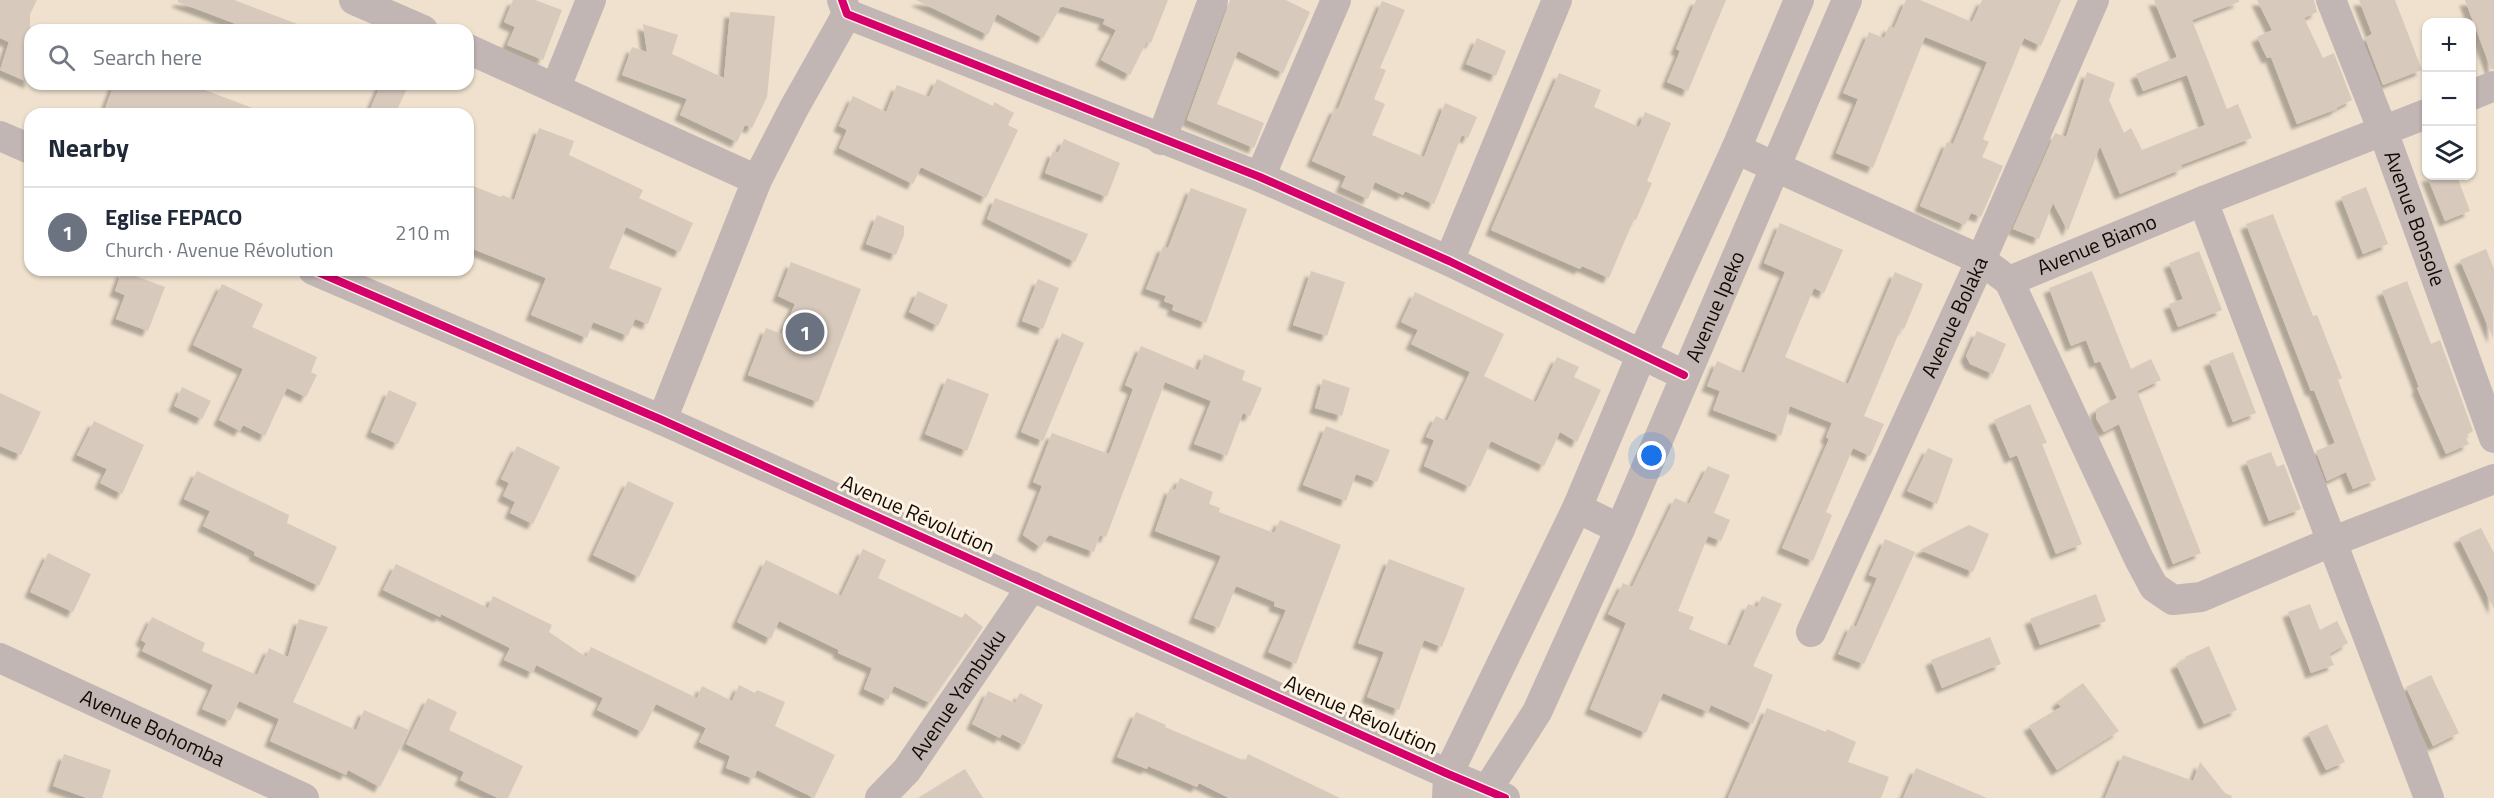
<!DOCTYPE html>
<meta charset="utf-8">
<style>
body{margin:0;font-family:"Titillium Web",sans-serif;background:#f2f2f3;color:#1f2937}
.controls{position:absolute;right:18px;top:18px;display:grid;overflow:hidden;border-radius:12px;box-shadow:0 2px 4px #0004}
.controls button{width:54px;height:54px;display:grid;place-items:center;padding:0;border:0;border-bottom:2px solid #e0e1e3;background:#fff;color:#1f2937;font:30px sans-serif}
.you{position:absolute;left:1652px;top:456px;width:21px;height:21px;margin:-15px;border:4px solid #fff;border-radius:50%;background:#1a73e8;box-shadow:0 0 0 9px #1a73e833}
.badge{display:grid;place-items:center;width:39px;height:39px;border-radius:50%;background:#605649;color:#fff;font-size:20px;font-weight:700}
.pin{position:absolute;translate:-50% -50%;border:3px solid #fff;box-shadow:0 2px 6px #0006}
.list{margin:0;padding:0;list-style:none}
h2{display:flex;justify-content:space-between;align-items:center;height:78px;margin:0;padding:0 24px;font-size:26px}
h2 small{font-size:20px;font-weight:400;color:#747a83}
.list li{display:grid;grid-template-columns:39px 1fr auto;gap:18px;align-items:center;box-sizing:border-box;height:90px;padding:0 24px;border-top:2px solid #e0e1e3}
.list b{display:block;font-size:22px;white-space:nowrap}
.list p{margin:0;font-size:20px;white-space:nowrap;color:#747a83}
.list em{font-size:20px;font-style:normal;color:#747a83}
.icon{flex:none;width:33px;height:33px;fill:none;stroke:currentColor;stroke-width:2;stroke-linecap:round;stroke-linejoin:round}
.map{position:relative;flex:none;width:2494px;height:798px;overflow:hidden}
.search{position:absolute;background:#fff;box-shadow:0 2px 4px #0004;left:24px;top:24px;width:450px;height:66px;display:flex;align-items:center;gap:15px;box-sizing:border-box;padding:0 21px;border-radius:18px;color:#747a83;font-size:22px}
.panel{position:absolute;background:#fff;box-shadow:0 2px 4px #0004;left:24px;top:108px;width:450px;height:168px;border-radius:18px}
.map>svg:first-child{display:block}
.building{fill:#d7c9bc;filter:url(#shadow)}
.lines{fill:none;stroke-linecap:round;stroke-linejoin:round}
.minor{stroke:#c2b6b4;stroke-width:30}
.cycleway-casing{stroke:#fdf3e5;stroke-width:11}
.cycleway{stroke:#d6006c;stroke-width:8}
.labels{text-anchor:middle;stroke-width:6;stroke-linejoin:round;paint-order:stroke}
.street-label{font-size:21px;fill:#130b02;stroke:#fdf3e5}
</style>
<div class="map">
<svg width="2494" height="798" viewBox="0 0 2494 798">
<defs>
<filter id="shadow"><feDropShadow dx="-5.5" dy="5.5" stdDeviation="1.5" flood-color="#0004"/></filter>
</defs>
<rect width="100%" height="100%" fill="#efe1ce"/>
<!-- building -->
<path class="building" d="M0,0H37L30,14V83L0,70L9,42L0,38Z
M178,0H234L308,28L307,30H252L178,2Z
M513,0H535L562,10L543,60L507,45L515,27L504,22Z
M916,0H1168L1151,43L1147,41L1130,75L1101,60L1116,30L1103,24L1105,19L1061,6L1043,38L997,14L988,35Z
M1230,0H1286L1310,12L1283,73L1238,51L1217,104L1264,123L1254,148L1187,120Z
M1696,0H1726L1688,91L1667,82L1680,51L1676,49Z
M1906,0H1920L1972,22L1982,0H2061L2041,46L2024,38L1983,139L1989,142L1982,157L2003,166L1981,217L1971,213L1965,225L1920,206L1947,142L1953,144L1987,62L1925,37L1873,168L1836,153L1858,99L1843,93L1869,32L1884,38L1889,26L1894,28Z
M2154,0H2239V2L2192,20L2227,109L2238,104L2252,138L2181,165L2182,169L2120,194L2100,146L2068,231L2053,203L2039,239L2013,229L2055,133L2066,137L2087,72L2115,83L2109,100L2124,133L2131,128L2142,150L2205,125L2187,75L2143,91L2136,74L2177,57Z
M2257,0H2314L2317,12L2304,18L2323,58L2334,53L2352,100L2336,108L2337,109L2297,124L2271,57L2267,58L2257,37L2272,30Z
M2359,0H2395L2422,70L2383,85L2365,38L2372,34Z
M2465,0H2494V69H2491Z
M1382,1L1405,10L1380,68L1386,70L1374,99L1385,104L1372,135L1424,157L1445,103L1477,117L1468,138L1462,135L1434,204L1405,191L1403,195L1375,182L1368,199L1341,187L1346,176L1312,161L1335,108L1338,109Z
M730,12L775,16L767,97L752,128L745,125L737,142L680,115L687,99L622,75L632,47L647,52L643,24L678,35L672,54L724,78Z
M1477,38L1506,51L1496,76L1466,64Z
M1559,73L1601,90L1594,107L1639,127L1645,112L1671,123L1647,181L1652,183L1636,220L1634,219L1609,278L1582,266L1580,269L1491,230Z
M937,79L993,106L994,102L1014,113L1008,125L1018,130L986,198L921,167L913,184L839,148L847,130L839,126L853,96L886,112L897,85L929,97Z
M114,84H189L263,112L262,114H103Z
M381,84H409L395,114H368Z
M539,128L574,141L569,155L643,190L639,198L693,223L680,252L626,227L609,268L662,288L648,324L635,319L628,336L593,322L587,338L531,315L546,278L468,247V184L501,197L502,195L514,200Z
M1064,139L1120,163L1107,197L1045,173L1053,151L1058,153Z
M2427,176H2457L2470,211L2445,221Z
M2366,187L2388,244L2363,254L2341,197Z
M1191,188L1247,209L1206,323L1172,310L1174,305L1164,301L1166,296L1146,289L1163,246L1168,248Z
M995,198L1088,234L1075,262L987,219Z
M2273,214L2313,316L2317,315L2342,378L2338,380L2376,480L2353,489L2346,472L2327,481L2316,451L2335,443L2314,390L2311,391L2246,224Z
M877,215L904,226V235L896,255L866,244Z
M1780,223L1843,250L1824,293L1814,288L1785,357L1848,384L1895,272L1923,284L1904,329L1901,328L1864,416L1884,424L1870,456L1853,448L1826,512L1832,515L1813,561L1782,548L1829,439L1826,437L1832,423L1790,406L1781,436L1713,410L1720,391L1707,386L1717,361L1744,373L1785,272L1764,263Z
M2486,249L2494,269L2493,338L2460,260Z
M2199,251L2222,310L2178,327L2169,304L2183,299L2169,263Z
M791,262L861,289L818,402L748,375L766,328L782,334L795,304L778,296Z
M122,271L165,287L148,331L116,319L125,295L115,291Z
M1311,271L1345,282L1327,336L1293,325Z
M2092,271L2131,369L2151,359L2161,380L2137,391L2201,553L2173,564L2119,424L2104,432L2096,418V409L2117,398L2100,361L2095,363L2086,340L2071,346L2049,288Z
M1038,279L1059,288L1043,329L1022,321Z
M2407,281L2431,344L2440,340L2473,431L2465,436L2469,444L2446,454L2417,388L2419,387L2382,291Z
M222,284L263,304L252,327L317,357L311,372L317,375L306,397L287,388L265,436L243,425L240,431L219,420L243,369L193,345Z
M918,291L948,305L938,326L909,312Z
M1415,292L1504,334L1484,376L1536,402L1557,357L1579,367L1574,377L1601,390L1577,442L1560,432L1544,466L1491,441L1470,487L1424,466L1434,440L1426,437L1436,416L1447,421L1470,372L1411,344L1418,330L1401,322Z
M1977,331L2006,344L1993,374L1970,364L1966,356Z
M1062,333L1084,343L1043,441L1021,432Z
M1141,346L1198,370L1204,354L1245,371L1242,380L1262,388L1250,416L1243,413L1227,456L1194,444L1211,401L1165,382L1106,537L1100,535L1094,552L1049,535L1040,547L1023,535L1042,486L1033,482L1052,433L1109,454L1133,389L1125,385Z
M2233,352L2256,413L2233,422L2209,361Z
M947,378L989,394L967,451L925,434Z
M1323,379L1350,388L1342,416L1315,408Z
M182,387L211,401L202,419L174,406Z
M389,390L417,403L398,444L371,432Z
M0,393L41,412L21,455L0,446Z
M2030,404L2047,443L2042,444L2082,544L2056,554L2017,455L2010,458L1994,420Z
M94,421L144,445L122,494L100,483L107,469L77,455Z
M1326,426L1390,450L1377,482L1356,474L1346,501L1303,485Z
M517,446L560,467L533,524L510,513L515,502L503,496L509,483L501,479Z
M1928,448L1953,459L1937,504L1907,491Z
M2271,452L2277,467L2284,464L2301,509L2269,521L2246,461Z
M1708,466L1730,475L1714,513L1730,520L1721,541L1708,536L1678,611L1694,617L1689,629L1730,646L1748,604L1757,607L1762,596L1782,604L1753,666L1773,675L1753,724L1711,705L1708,712L1663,693L1646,733L1590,709L1626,623L1608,614L1623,583L1632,587L1675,498L1689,504Z
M197,471L289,515L287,523L337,547L319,586L254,555L255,552L203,526L210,511L184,499Z
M1180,478L1213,492L1209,504L1220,508L1219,512L1274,533L1280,520L1341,545L1296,664L1268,652L1286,610L1274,606L1275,602L1236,586L1219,628L1194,618L1221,556L1155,531L1170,488L1175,490Z
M628,481L674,503L639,577L593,555Z
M1969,525L1989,534L1973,572L1920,550Z
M2481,528L2494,553V609L2459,538Z
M1885,539L1915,552L1864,664L1838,654L1851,625L1856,627L1877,578L1869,575Z
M863,549L886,560L878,578L962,618L965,613L983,627L930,703L894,686L888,700L864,689L872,668L838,653L839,650L779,621L771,639L737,622L766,560L841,596Z
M48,553L91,574L73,612L30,592Z
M1389,559L1465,588L1442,647L1424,640L1399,710L1367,697L1384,652L1358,643Z
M396,564L488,608L493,596L552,625L549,632L586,657L591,647L697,698L702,686L732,701L739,685L755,693L757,690L785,702L775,726L835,755L814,798L757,770L754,779L726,768L730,756L699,742L706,728L656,704L642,732L597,710L603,698L536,665L533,673L504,660L510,648L441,614L440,617L383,590Z
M2096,594L2106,621L2040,645L2030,619Z
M2310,604L2320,630L2337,621L2348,643L2329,654L2334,665L2311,673L2288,612Z
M152,617L205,643L202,651L257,675L269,648L288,657L299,619L328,627L293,702L356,730L364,710L409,730L380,787L348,770L346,775L270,741L279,719L239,701L230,721L202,709L213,685L142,651L146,643L141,640Z
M1990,637L2001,664L1942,688L1931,660Z
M2209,646L2237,710L2204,724L2176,664L2186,659L2185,657Z
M2431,675L2459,733L2433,746L2406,687Z
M2083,683L2119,731L2057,770L2029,726L2061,707L2057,702Z
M988,691L1015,703L1020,693L1043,705L1024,745L1002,734L1000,738L972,724Z
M428,698L457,712L449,730L523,766L508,798H498L460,780L464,772L406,744Z
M1767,708L1826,732L1827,729L1856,742L1848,762L1889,777L1881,798H1728Z
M1136,712L1166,725L1165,727L1245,761L1248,754L1340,798H1229L1199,783L1197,787L1148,766L1147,769L1117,757Z
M2327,724L2345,762L2326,770L2308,733Z
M64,754L111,770L102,798H87L53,786Z
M2123,755L2193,781L2200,762L2225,793L2232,796L2231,798H2105Z
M1916,768L1987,798H1903Z
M965,769L983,798H918Z"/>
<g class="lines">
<!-- minor -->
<g class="minor">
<path d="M354,0L423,30"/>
<path d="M842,0L847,14L1260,177L1449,261L1684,375"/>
<path id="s1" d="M2331,0L2383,131L2494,438"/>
<path d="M468,49L757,180"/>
<path d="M556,87L591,0"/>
<path d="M2472,95L2494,86"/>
<path d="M0,136L30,149"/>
<path d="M1161,140L1213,0"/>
<path id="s2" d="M1736,149L1981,260L2009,281L2203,201L2426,114"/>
<path d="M1260,177L1336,0"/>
<path d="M2203,201L2429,798"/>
<path d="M1449,261L1557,0"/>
<path d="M313,270L662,420L1448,774L1505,798"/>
<path d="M2009,281L2139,559L2154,587L2173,600L2201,597L2331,542L2494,479"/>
<path d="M662,420L757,180L794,108L847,14"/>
<path d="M1577,508L1620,529"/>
<path id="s3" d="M1811,632L1981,260L2094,0"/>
<path id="s4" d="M0,658L304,798"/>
<path id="s5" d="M880,798L907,770L1032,586"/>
<path d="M1447,798L1448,774L1577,508L1641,356L1736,149L1799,0"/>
<path id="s6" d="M1475,798L1487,790L1537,712L1620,529L1847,0"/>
</g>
<!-- cycleway casing -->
<g class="cycleway-casing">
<path id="cycleway" d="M842,0L847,14L1260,177L1449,261L1684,375
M313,270L662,420L1448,774L1505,798"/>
</g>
<!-- cycleway -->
<use href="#cycleway" class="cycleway"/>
</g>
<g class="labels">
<!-- street labels -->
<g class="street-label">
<text dy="7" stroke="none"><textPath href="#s1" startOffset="234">Avenue Bonsole</textPath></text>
<text dy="7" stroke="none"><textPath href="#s2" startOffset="399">Avenue Biamo</textPath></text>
<text dy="7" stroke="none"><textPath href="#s6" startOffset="550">Avenue Ipeko</textPath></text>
<text dy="7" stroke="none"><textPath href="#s3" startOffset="346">Avenue Bolaka</textPath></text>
<text transform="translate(918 515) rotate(24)" y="7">Avenue Révolution</text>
<text dy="7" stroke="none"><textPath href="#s5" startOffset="130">Avenue Yambuku</textPath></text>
<text transform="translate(1361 715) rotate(24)" y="7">Avenue Révolution</text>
<text dy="7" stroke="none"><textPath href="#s4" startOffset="168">Avenue Bohomba</textPath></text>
</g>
</g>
</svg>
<div class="controls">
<button>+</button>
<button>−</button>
<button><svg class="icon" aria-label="layers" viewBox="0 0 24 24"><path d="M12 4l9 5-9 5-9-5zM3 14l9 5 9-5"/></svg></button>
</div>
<div class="you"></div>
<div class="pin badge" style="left:805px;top:332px;background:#6b7280">1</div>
<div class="search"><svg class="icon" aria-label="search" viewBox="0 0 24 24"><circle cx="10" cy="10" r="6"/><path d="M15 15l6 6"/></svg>Search here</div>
<section class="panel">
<h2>Nearby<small></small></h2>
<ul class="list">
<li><span class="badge" style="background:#6b7280">1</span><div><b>Eglise FEPACO</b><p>Church · Avenue Révolution</p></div><em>210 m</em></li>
</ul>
</section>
</div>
